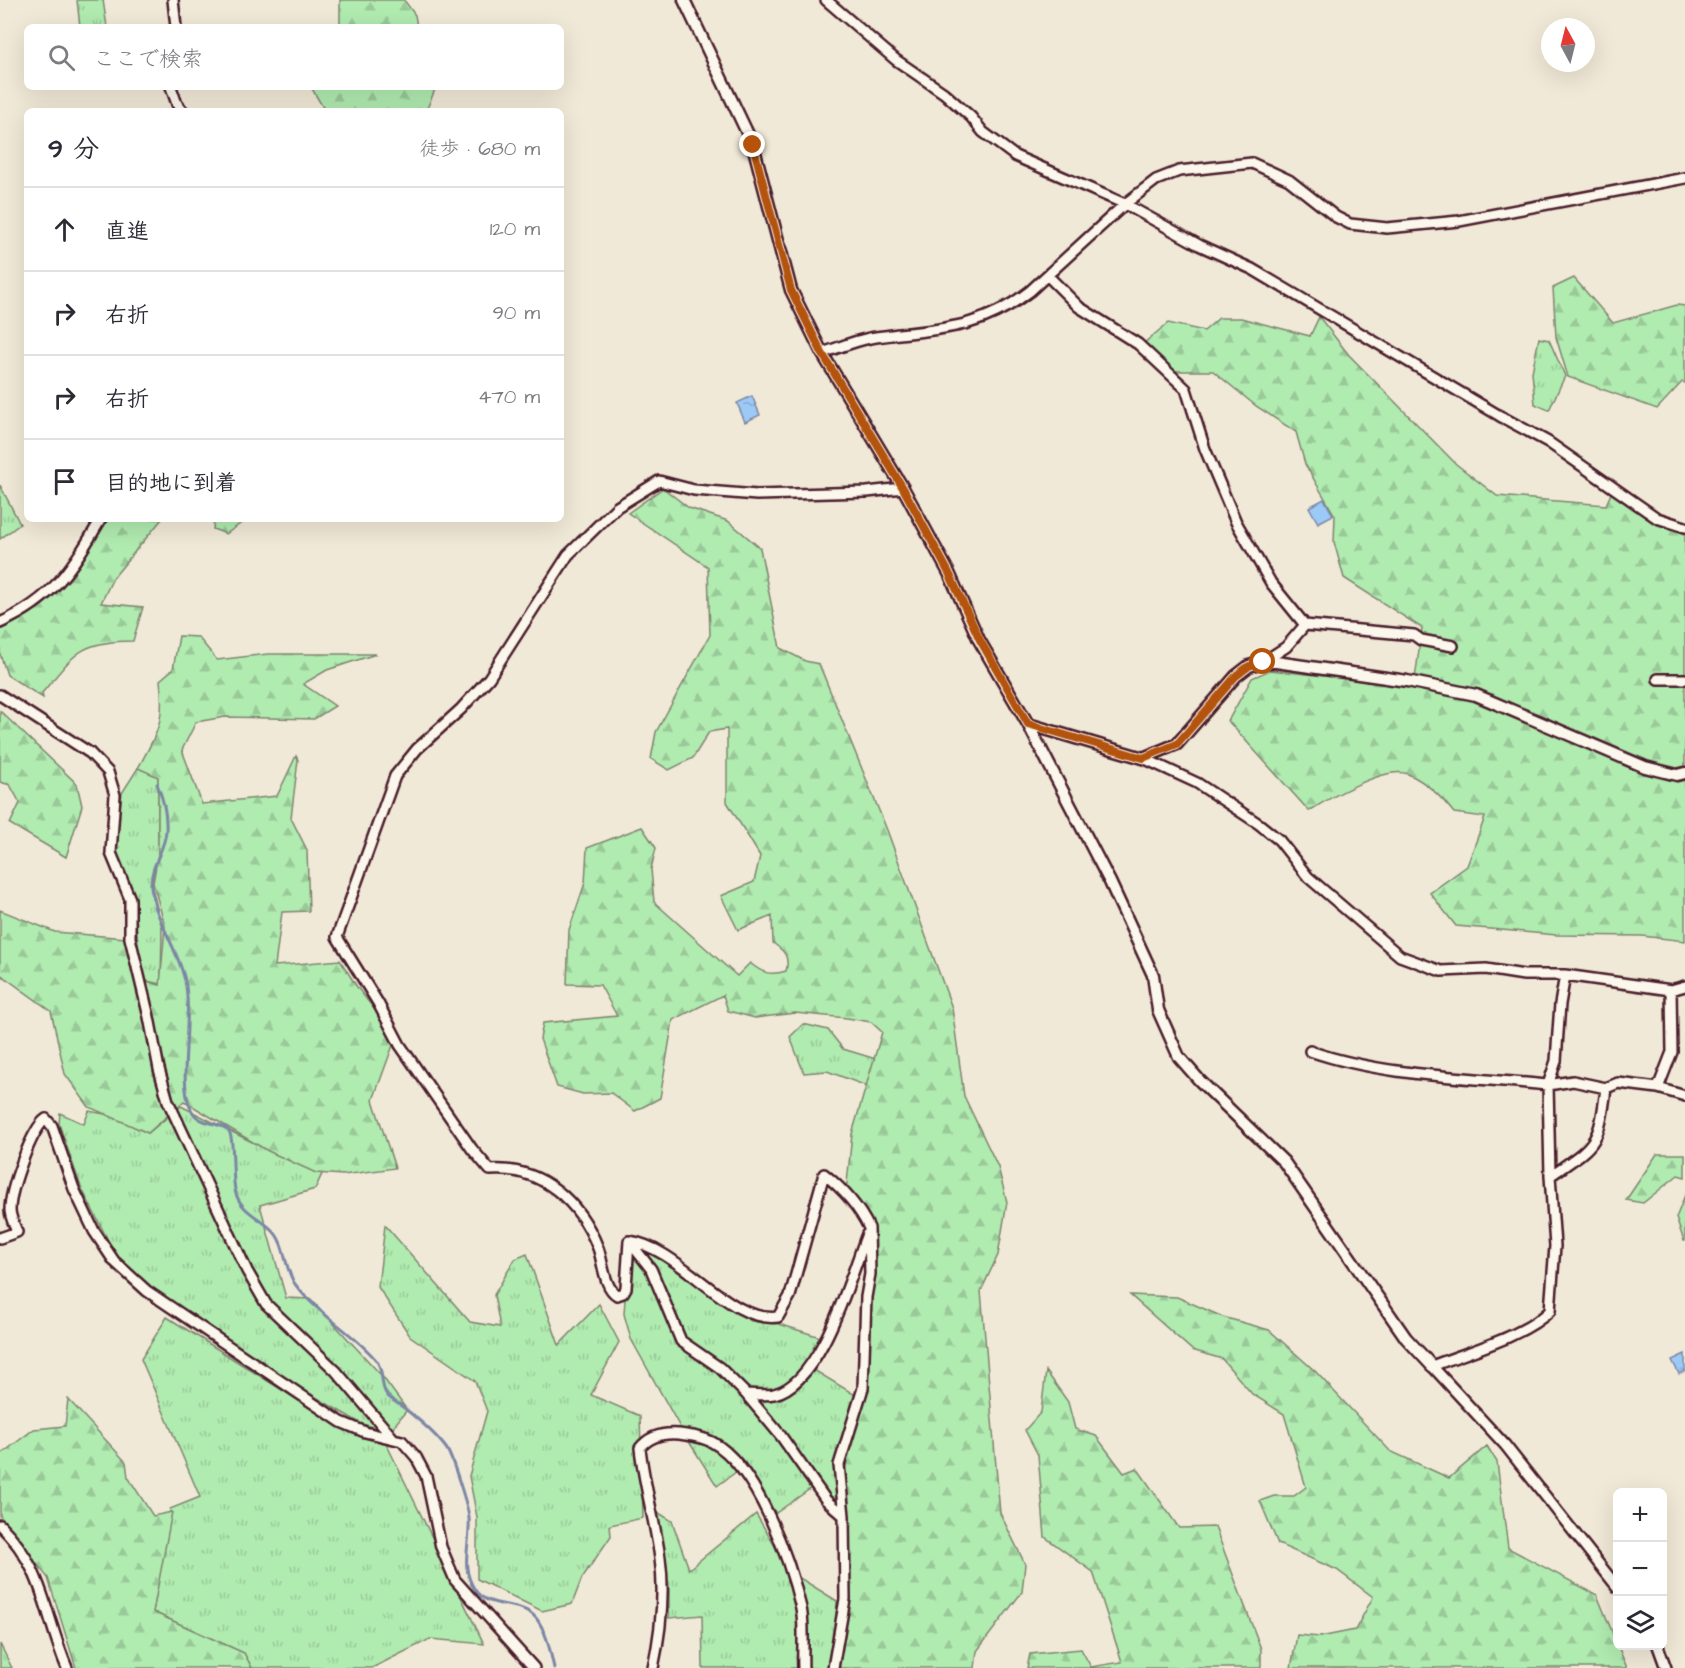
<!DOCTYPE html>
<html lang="ja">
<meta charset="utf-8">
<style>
body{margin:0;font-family:"Architects Daughter","Klee One",sans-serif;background:#f7f7f7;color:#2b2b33}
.controls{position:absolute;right:18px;bottom:18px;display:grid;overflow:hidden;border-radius:9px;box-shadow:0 6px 24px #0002}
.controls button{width:54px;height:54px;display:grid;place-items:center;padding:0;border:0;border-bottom:2px solid #e1e1e2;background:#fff;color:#2b2b33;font:30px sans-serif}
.compass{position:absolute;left:1541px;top:18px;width:54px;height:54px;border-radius:50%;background:#fff;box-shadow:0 6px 24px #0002;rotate:353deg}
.stop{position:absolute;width:18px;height:18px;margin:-14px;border:4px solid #b45309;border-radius:50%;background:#fff}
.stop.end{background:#b45309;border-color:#fff;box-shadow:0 2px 6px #0008}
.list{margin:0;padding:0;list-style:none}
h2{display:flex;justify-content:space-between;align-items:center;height:78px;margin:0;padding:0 24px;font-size:26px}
h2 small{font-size:20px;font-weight:400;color:#7c7c81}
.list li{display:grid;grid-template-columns:39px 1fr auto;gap:18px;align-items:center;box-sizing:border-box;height:84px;padding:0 24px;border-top:2px solid #e1e1e2}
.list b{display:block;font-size:22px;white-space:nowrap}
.list em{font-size:20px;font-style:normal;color:#7c7c81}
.icon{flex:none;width:33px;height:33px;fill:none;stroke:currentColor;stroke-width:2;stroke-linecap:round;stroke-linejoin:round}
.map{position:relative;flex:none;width:1685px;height:1668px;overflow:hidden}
.search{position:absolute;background:#fff;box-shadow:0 6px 24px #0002;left:24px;top:24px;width:540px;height:66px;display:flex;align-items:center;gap:15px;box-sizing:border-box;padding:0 21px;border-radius:9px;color:#7c7c81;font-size:22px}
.panel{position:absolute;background:#fff;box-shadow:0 6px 24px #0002;left:24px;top:108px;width:540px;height:414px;border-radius:9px}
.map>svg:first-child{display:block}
.grass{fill:url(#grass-tufts);stroke:#7d856e;stroke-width:1.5}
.forest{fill:url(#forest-firs);stroke:#7d856e;stroke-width:1.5}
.water{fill:url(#water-ripples);stroke:#7b86a5;stroke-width:1.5}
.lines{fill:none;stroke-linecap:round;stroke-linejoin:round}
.stream{stroke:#7b86a5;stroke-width:3}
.minor-casing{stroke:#4a1f2b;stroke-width:14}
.tertiary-casing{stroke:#4a1f2b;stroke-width:15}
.minor{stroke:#fbf7ec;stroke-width:9}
.tertiary{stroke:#fbf7ec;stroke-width:10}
.route{stroke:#b45309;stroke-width:8}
</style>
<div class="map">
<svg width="1685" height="1668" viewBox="0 0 1685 1668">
<defs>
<pattern id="grass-tufts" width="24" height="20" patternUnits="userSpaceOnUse" patternTransform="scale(1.5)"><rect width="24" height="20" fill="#b0ebb0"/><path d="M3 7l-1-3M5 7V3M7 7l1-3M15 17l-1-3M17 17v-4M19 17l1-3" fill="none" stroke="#99c998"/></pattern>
<pattern id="forest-firs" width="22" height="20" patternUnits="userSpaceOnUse" patternTransform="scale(1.5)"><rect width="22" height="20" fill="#b0ebb0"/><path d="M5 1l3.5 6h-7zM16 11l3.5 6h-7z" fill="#99c998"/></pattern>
<pattern id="water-ripples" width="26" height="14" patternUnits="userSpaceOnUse" patternTransform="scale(1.5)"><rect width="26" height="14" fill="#9ccaf7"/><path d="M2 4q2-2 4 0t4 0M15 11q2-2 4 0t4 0" fill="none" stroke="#88add4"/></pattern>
</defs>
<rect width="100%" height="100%" fill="#f1e9d7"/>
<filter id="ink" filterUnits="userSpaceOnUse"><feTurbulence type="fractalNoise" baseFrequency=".0167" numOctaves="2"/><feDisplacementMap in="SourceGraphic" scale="12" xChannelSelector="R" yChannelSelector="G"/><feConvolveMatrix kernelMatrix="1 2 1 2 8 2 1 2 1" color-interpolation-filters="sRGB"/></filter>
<g filter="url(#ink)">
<!-- grass -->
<path class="grass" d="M77,0H103L107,27H80Z
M1539,338L1549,340L1565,376L1549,410L1535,404L1532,372Z
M0,485L20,524L0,539Z
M138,768L158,776V854L152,887L162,928L161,984L141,980L134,895L114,851L122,793Z
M803,1024L828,1030L843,1049L876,1059L869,1087L827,1071L804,1073L790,1037Z
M181,1106L260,1146L322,1174L315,1189L260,1205L286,1298L311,1299L382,1376L407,1410L389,1432L360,1423L169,1311L114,1252L81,1187L59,1124L60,1113L84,1124L89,1111L110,1115L148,1133Z
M385,1225L470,1322L500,1327L494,1295L515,1259L527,1254L559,1345L599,1304L619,1342L591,1395L640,1416L643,1518L610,1525L611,1536L582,1578L572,1604L542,1611L477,1579V1517L469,1476L487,1411L475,1381L410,1336L378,1287Z
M629,1241L634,1242L751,1321L776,1323L823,1338L804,1364L857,1396L840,1457L838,1510L817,1484L776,1513L740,1469L717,1486L681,1429L631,1339L624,1314Z
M167,1317L337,1425L385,1441L484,1644L430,1639L372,1668H252L244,1653L153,1612L170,1509L200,1497L141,1359Z
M654,1510L672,1521L689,1569L756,1514L790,1572L837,1601L833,1668H703L702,1615L669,1618V1587Z
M0,1644L12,1668H0Z"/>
<!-- forest -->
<path class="forest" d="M340,0H404L415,15L417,27H340Z
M311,87H436L426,111H325Z
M1574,278L1613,323L1677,305L1685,306V383L1682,382L1657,409L1568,377L1556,337L1553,288Z
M1319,317L1349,355L1456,464L1497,496L1606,505L1612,491L1685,530V941L1642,936L1557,935L1456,926L1430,893L1467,866L1485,817L1454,813C1441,797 1428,783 1408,774C1386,765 1328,799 1309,811L1228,721L1252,678L1270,670L1414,686L1422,628L1344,578L1334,542L1335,516L1305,464L1296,432L1256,406L1213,371H1170L1137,349L1168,323L1204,331L1219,318H1241L1310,336Z
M663,488L689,508L728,521L760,548L780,648L805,661L819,664L887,830L952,1008L964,1096L998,1167L1007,1202L998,1255L981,1291L1000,1513L1025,1564L1022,1592L977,1651L975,1668H835L846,1622L842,1491L864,1350L869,1239L846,1193L852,1134L882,1032L871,1022L847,1018L795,1013L755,1018L728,1011L723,995L673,1020L660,1098L635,1111L611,1093L583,1094L557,1087L540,1039L543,1023L617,1016L600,985L567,984L569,930L585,883L587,848L642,827L656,848L651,869L654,902L737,976L750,963C762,973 770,976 786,971C790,956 784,951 773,943L772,916L738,930L721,896L754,882L760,856L727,802V729L709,732L693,758L669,770L651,759L656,732L710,635L708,567L628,513Z
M105,519H162L113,578L101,603L143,607L133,641C79,641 75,654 42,693L43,698L7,675L0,654V629C51,600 79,572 105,519Z
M214,519H247L226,534L213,529Z
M179,636L198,637L217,660L268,654H376L327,670L303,684L335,706L314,719L225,717L196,722L182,750L202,804L277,796L296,756L298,760L291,818L307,850L309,911L282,912L275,966L340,960L357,987L396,1037L373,1100L395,1168L343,1175L316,1173L268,1151L184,1101L148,1133L89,1107L65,1074L51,1011L0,974V910L55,932L126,938L138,979L160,985L165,926L153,883L158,854V777L138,768C158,732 165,722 160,680L173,669Z
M0,711L77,784L82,806L66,857L10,824L20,803L10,785L0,782Z
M1657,1154H1685V1177L1678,1175L1643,1203L1626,1200Z
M1685,1195V1241H1684L1676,1218Z
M1130,1295L1177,1297L1223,1317L1269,1330L1315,1371L1390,1451L1449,1478L1487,1446L1497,1462L1508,1548L1597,1595L1627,1668H1291L1297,1635L1320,1637L1355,1630L1373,1597L1337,1570L1278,1544L1260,1501L1274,1496H1294L1306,1487L1284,1414L1252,1394L1222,1359L1192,1350Z
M1046,1371L1068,1402L1075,1429L1096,1436L1124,1473L1137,1468L1179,1528L1215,1527L1261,1649V1668H1027L1030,1654L1081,1649L1091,1667L1122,1662L1093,1572L1045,1537L1038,1455L1025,1430L1041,1412Z
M68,1399L126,1462L128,1477L153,1516L172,1512L153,1612L244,1653L252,1668H76L48,1578L0,1516V1455L34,1429L65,1426Z"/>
<!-- water -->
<path class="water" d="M752,396L760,415L745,422L737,403Z
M1324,499L1333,515L1318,523L1309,507Z
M1685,1354V1371L1679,1374L1672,1360Z"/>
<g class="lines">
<!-- stream -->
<path class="stream" d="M157,784C163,798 167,815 166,831C165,850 150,866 151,886C154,919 178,948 185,981C193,1018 178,1078 190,1107C198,1128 220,1120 229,1131C235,1140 231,1178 236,1194C242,1212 261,1218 273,1231C286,1244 284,1268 295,1284C316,1313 354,1333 376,1360C385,1371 379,1385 387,1395C391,1400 398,1403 404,1408C418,1419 435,1433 446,1448C452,1456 468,1507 469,1518C471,1544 459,1566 475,1590C488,1610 522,1600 536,1618C547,1632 550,1651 554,1668"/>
<!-- minor casing -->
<g class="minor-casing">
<path id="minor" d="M173,0L176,27
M826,0L896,60L944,93L971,117L983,132L1015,156L1125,204L1199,245L1252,269L1500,416L1548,442L1657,518L1685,527
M171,87L177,104L183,111
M1048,276L1079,307L1138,344L1186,389L1205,449L1236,522L1271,583L1305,625L1414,635L1421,640L1453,646
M822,353C838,348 854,341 870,338C935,328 976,333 1030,291L1125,204L1156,180L1179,171L1252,163L1289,180L1336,217L1350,224L1387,228L1459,221L1685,178
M0,623C54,599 72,568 101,519
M1263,662L1286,647L1305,625
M1658,679H1685
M0,695L90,753L108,772L115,795L111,853L130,899V938L149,1017L159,1069L168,1101L247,1271L266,1304L336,1371L392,1437
M1143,758L1197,783L1259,824L1279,840L1308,877L1400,956L1441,971L1486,969L1524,975H1565L1671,990L1685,986
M1565,975L1560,1004L1556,1061L1548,1085L1550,1176L1555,1246L1550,1311C1523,1337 1467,1352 1432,1366L1505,1445L1618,1588
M1310,1051C1385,1077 1470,1077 1548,1085L1573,1081L1606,1088L1618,1083L1658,1088L1685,1096
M1658,1088L1672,1052L1671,990
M1550,1176C1596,1144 1599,1146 1606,1088
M0,1238L17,1232C15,1226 10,1217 10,1210C10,1191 31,1129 46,1119L52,1126L74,1189L94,1231L114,1261L147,1291L341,1422L365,1432L402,1441L416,1457L426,1476L441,1547L455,1580L534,1668
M629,1241L626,1288L623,1293L617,1295C604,1288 603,1261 598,1248C580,1202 542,1166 490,1170L472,1149L400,1045L378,1003L337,937L395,776L417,749L461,709L489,678L568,555L617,507L659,481L694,490L757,495L867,492L903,488
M629,1241C682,1248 728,1324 778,1317L790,1296L824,1174C843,1189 859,1207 869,1228L870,1274L866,1297L863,1388L839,1465L844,1516L845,1599L833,1668
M629,1241L651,1269L681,1341L720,1368L746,1394L781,1436L826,1500L844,1516
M746,1394C755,1394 766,1396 774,1394C821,1384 851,1275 867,1234
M0,1525C45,1569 44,1614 67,1668
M1658,1646L1666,1668
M653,1668C661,1631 665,1595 660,1558C655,1521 644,1485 640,1448C651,1434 669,1432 686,1435C694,1436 704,1438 712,1442C757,1466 790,1561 801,1608C805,1627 802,1649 803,1668"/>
</g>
<!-- tertiary casing -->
<g class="tertiary-casing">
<path id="tertiary" d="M684,0L753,145L791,290L822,353L903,488L949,573L979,640L1028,724L1110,882L1153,975L1158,1010L1179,1057L1200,1081L1284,1162L1406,1338L1432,1366
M1028,724L1143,758L1177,744L1236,676L1249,666L1263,662H1276L1407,681L1476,695L1645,767L1677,775L1685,773"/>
</g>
<!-- minor -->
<use href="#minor" class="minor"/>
<!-- tertiary -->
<use href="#tertiary" class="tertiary"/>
</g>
</g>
<g class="lines" filter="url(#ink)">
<!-- route -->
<path class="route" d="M753,145L791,290L822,353L903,488L949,573L980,640L1028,724L1143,758L1177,744L1236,676L1249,666L1263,662"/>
</g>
</svg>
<div class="controls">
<button>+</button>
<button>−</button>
<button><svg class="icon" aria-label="layers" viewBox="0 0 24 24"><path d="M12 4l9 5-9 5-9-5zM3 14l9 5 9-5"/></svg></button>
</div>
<svg class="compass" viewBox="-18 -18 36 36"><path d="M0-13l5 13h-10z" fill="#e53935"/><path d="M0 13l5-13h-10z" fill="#7c7c81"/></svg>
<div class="stop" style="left:1263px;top:662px"></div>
<div class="stop end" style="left:753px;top:145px"></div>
<div class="search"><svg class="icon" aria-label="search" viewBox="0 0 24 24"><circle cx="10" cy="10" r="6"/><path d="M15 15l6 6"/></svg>ここで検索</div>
<section class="panel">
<h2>9 分<small>徒歩 · 680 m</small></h2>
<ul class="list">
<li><svg class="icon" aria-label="ahead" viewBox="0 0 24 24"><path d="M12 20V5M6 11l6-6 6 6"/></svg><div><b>直進</b></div><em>120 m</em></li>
<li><svg class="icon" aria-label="right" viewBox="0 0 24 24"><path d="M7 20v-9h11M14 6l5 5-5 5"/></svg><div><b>右折</b></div><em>90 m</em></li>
<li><svg class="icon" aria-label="right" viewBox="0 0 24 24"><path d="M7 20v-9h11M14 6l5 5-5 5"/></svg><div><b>右折</b></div><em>470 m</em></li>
<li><svg class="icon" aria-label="arrive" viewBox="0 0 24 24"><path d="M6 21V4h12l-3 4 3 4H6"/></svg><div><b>目的地に到着</b></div></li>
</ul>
</section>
</div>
